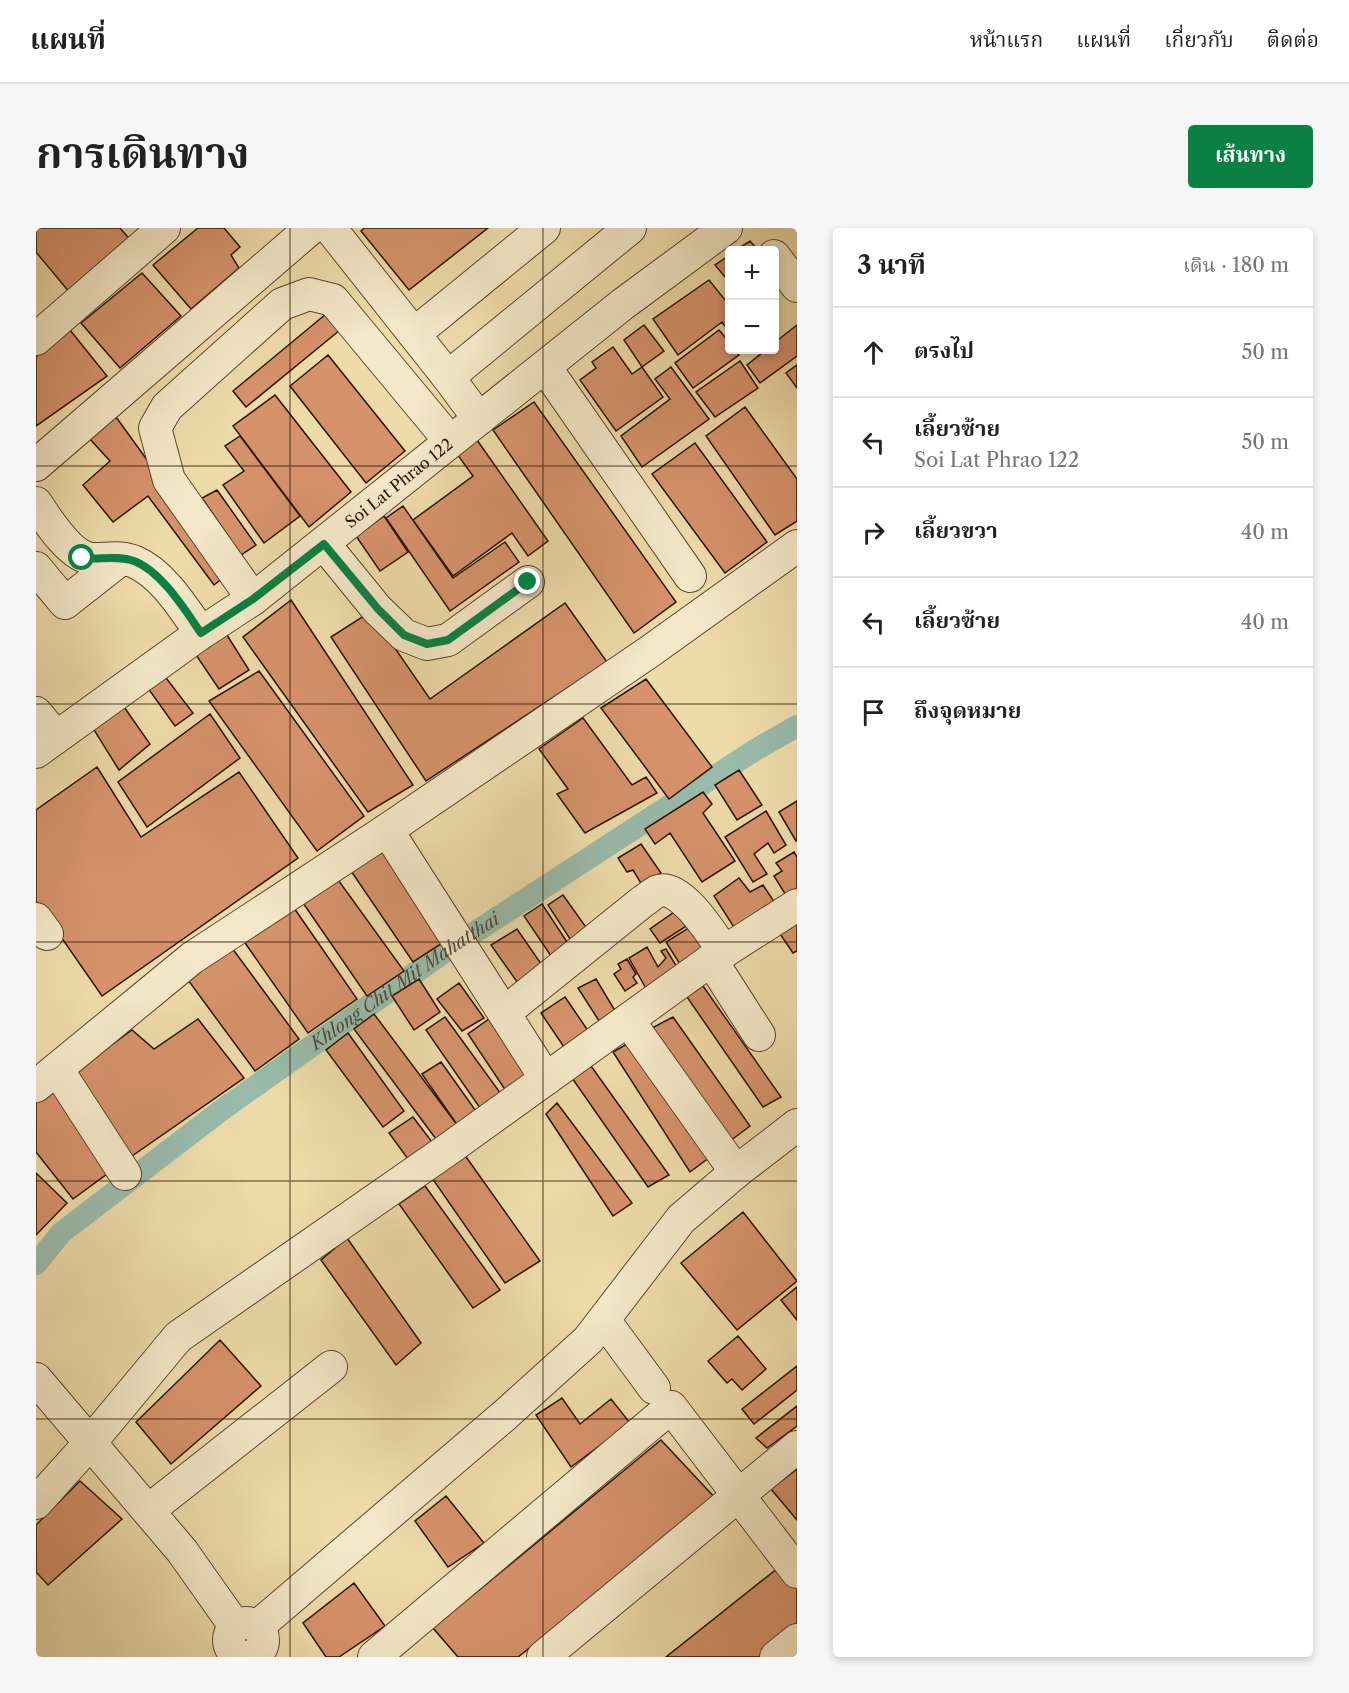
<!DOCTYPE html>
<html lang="th">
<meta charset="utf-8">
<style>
body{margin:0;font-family:"Libre Caslon Text","Noto Serif Thai",serif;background:#f6f6f6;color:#222}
.controls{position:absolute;right:18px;top:18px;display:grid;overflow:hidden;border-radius:6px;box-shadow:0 3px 9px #0003}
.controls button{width:54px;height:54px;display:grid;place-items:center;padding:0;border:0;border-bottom:2px solid #e0e0e0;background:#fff;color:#222;font:30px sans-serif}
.stop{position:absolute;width:18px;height:18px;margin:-14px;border:4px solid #0b8043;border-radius:50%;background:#fff}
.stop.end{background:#0b8043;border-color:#fff;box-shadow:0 2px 6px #0008}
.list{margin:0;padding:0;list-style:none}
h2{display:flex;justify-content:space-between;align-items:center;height:78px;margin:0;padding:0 24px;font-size:26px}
h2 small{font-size:20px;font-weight:400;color:#767676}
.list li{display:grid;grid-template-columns:39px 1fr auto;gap:18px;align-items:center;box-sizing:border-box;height:90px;padding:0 24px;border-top:2px solid #e0e0e0}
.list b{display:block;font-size:22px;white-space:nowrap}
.list p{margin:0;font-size:20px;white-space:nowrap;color:#767676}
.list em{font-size:20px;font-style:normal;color:#767676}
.icon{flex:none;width:33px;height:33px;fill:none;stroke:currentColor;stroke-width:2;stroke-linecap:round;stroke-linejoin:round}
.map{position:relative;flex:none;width:761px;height:1429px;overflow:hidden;border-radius:6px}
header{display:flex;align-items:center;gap:36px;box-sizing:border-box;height:84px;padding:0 30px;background:#fff;border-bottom:2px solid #e0e0e0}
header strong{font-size:28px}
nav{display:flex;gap:33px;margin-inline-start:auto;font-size:21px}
.intro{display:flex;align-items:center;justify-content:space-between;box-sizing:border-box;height:144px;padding:0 36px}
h1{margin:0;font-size:42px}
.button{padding:15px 27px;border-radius:6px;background:#0b8043;color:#fff;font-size:21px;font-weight:700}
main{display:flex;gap:36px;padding:0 36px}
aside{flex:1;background:#fff;border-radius:6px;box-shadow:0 3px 9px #0003}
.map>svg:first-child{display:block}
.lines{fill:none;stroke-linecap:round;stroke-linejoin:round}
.canal{stroke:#99bbac;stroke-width:22}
.building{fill:#d6926b;stroke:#291400;stroke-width:1.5}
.minor-casing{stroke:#5a462a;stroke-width:34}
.minor{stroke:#f4e8c8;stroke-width:32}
.route{stroke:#0b8043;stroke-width:8}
.grid{fill:none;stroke:#291400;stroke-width:1.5;stroke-opacity:0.55}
.labels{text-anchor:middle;stroke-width:4.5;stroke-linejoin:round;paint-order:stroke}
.street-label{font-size:16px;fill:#291400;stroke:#f4e8c8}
.water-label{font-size:18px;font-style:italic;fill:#504e3c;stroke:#f4e8c8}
</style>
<header>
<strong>แผนที่</strong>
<nav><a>หน้าแรก</a><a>แผนที่</a><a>เกี่ยวกับ</a><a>ติดต่อ</a></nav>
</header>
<div class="intro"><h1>การเดินทาง</h1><a class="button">เส้นทาง</a></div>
<main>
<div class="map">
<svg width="761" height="1429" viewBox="0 0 761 1429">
<rect width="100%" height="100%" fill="#eedbaa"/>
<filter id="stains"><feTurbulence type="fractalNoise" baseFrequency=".00333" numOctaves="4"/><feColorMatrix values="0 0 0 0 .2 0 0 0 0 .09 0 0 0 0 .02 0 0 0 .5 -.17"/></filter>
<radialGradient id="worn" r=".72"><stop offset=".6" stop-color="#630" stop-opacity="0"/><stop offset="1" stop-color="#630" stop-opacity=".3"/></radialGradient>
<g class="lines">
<!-- canal -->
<path class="canal" id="s1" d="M0,1036L25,1005L187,881L410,723L719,522L761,498"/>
</g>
<!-- building -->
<path class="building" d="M0,0H84L97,15L34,65L0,24Z
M162,0H188L204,19L195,27L203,40L155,81L117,37Z
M328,0H452L373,62L325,3Z
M714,13L722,22H700Z
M694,27V55L679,37Z
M106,45L145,88L84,140L45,95Z
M673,52L689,72L694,69V105L686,94L642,127L617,91Z
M290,86L304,102L210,179L197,163Z
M608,97L628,123L606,139L588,112Z
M761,97V128L724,155L711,137L730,122H738V115Z
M34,102L71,148L0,198V129Z
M683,102L694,115V122H699L703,127L657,160L639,135Z
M577,119L596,146L606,139L627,169L580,203L544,152L560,140L556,134Z
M292,127L369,223L330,255L254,158Z
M704,133L722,160L679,189L660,164Z
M761,137V160L750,145Z
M635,139L673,191L606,239L585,208L634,171L619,151Z
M239,167L315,264L273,299L197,198Z
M498,174L640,374L598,405L457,202Z
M709,179L761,251V293L739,307L670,208Z
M80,189L193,345L178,357L112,268L77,294L47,257L74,233L53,210Z
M204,208L264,288L228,315L187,257L208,243L189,218Z
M441,212L512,313L492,328L476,305L417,348L377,292L437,248L421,226Z
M659,215L731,314L689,345L616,246Z
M181,262L220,317L205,327L166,270Z
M367,278L417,350L469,314L483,334L414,383L350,290Z
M348,288L372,324L344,343L320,308Z
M255,372L377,557L332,584L207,409Z
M529,375L571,434L390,553L295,409L334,384L394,471Z
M189,404L213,442L183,461L158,424Z
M223,443L328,588L281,623L173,473Z
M127,446L157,485L139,498L109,456Z
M610,451L676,539L633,571L565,480Z
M86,476L114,516L83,542L55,497Z
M174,486L204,530L111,599L82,554Z
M547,490L596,557L610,549L621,565L549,605L521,566L532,561L503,521Z
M61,539L105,609L203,544L262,630L66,768L0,673V582Z
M703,542L726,577L701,592L679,557Z
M667,564L676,576L667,585L699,633L666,654L634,605L619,616L609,601Z
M761,573V612L760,613L743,584Z
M730,583L750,617L738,625L732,615L718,626L731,646L717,654L689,609Z
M605,616L625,645L606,657L597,642L591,644L582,630Z
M349,617L411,712L377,734L313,640Z
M758,624L761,629V663L751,669L738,648L746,643L740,635Z
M300,649L368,743L331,768L265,672Z
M703,650L714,664L727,657L741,678L701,704L678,668Z
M527,667L552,702L536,714L512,677Z
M506,676L533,717L515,728L488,688Z
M256,677L321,771L272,805L207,712Z
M641,682L652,697L624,715L614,701Z
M761,691V723L757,725L742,703Z
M659,696L676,722L647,741L630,714Z
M481,701L510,743L484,758L455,717Z
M611,719L622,739L630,730L625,723L630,721L644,744L612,764L593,730Z
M196,720L263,811L219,843L152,752Z
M591,731L600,746L597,749L601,755L589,763L578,746L585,741L582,736Z
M383,751L404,784L378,802L356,768Z
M560,751L581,786L565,796L542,760Z
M423,755L448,790L426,803L401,771Z
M667,758L745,869L727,879L651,769Z
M529,769L555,807L530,822L505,785Z
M338,786L422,898L400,911L318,801Z
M457,788L495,848L470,863L432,806Z
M409,789L465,866L444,880L390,802Z
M637,789L714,898L694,913L616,800Z
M162,791L208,850L96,928L40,843L96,802L118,821Z
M312,805L368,883L347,899L290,822Z
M598,812L674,929L654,944L577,824Z
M405,834L442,886L422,898L386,846Z
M555,838L633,947L612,959L536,850Z
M15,859L75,943L37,971L0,924V870Z
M521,875L596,975L577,988L510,886Z
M377,889L396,914L372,931L353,905Z
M428,926L504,1033L469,1055L396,950Z
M0,945L31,975L0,1007Z
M389,958L464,1062L437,1080L363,976Z
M707,984L761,1053L701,1102L645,1035Z
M311,1010L385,1115L360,1137L285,1032Z
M761,1059V1092L745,1072Z
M702,1108L730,1141L706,1162L696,1151L691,1155L672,1133Z
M184,1112L225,1158L135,1236L100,1194Z
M761,1138V1162L718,1196L706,1181Z
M526,1170L544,1196L575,1171L594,1195L535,1239L500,1187Z
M761,1178V1198L731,1220L720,1210Z
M625,1212L681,1272L482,1429H422L397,1400Z
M761,1241V1292L735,1261Z
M44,1253L86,1291L12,1357L0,1344V1297Z
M410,1268L448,1315L412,1339L379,1293Z
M752,1332L761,1344V1412L740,1429H630Z
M318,1355L349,1398L303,1429H290L267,1395Z"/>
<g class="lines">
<!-- minor casing -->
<g class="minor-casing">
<g id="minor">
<path d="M294,0L412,149L443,191"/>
<path d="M738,28L761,58"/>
<path d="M378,106L508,0"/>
<path d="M0,111L128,0"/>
<path d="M509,139L654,348"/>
<path d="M412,149L594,0"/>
<path d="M0,237L275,0"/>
<path d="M0,275C11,292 36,331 58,331C72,331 86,328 99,334C127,346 148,381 165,405"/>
<path d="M288,316L341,381L368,407L391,416L412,412L492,354"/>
<path d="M0,340L29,375L85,331"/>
<path d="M217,371L133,252L119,200L131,179L246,76L273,66L297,72L414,213"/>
<path d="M0,485L20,509"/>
<path id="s2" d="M0,524L165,405L217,371L587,76L690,0"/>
<path d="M351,602L510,851"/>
<path d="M0,691L11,706"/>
<path d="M675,732L723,807"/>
<path d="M468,785L606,674C611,671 617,665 622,663C645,655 677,708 688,724"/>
<path d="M592,792L700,944"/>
<path d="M21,841L89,946"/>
<path d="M0,858L156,730L351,602L613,424L761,318"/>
<path d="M568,1092L618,1160"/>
<path d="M0,1151L146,1323L199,1398"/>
<path d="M0,1275L53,1216L142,1109L414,920L675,732L761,677"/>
<path d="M113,1282L295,1139"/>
<circle cx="210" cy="1412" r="17"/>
<path d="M221,1399L469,1187L552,1112L645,991L700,944L761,897"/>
<path d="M338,1429L635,1179L761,1344"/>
<path d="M507,1429L761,1219"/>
<path d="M740,1429L761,1412"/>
</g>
</g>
<!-- minor -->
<use href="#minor" class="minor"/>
</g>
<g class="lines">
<!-- route -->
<path class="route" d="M46,330C63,332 81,327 98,333C125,343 149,382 165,405L217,371L288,316L342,381L368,407L391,416L412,412L492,354"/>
</g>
<!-- grid -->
<path class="grid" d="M254,0V1429M507,0V1429M0,238H761M0,476H761M0,714H761M0,953H761M0,1191H761"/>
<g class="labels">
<!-- street labels -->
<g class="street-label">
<text dy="6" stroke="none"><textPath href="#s2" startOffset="452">Soi Lat Phrao 122</textPath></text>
</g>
<!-- water labels -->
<g class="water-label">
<text dy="6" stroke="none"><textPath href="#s1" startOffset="466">Khlong Chit Mit Mahatthai</textPath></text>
</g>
</g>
<rect width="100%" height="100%" filter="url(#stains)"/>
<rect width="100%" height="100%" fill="url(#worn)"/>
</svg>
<div class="controls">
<button>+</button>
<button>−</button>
</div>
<div class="stop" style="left:46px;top:330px"></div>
<div class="stop end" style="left:492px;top:354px"></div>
</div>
<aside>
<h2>3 นาที<small>เดิน · 180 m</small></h2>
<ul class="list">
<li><svg class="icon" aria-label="ahead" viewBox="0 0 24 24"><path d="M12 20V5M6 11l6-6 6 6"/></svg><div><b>ตรงไป</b></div><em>50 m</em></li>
<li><svg class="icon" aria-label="left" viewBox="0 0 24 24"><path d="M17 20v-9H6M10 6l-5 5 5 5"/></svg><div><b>เลี้ยวซ้าย</b><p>Soi Lat Phrao 122</p></div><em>50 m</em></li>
<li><svg class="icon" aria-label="right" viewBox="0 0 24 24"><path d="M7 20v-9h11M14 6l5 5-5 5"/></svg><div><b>เลี้ยวขวา</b></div><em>40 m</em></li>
<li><svg class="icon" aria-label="left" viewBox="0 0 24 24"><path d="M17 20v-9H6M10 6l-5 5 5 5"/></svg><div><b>เลี้ยวซ้าย</b></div><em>40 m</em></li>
<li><svg class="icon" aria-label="arrive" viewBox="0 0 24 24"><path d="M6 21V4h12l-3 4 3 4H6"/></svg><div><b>ถึงจุดหมาย</b></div></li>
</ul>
</aside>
</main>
